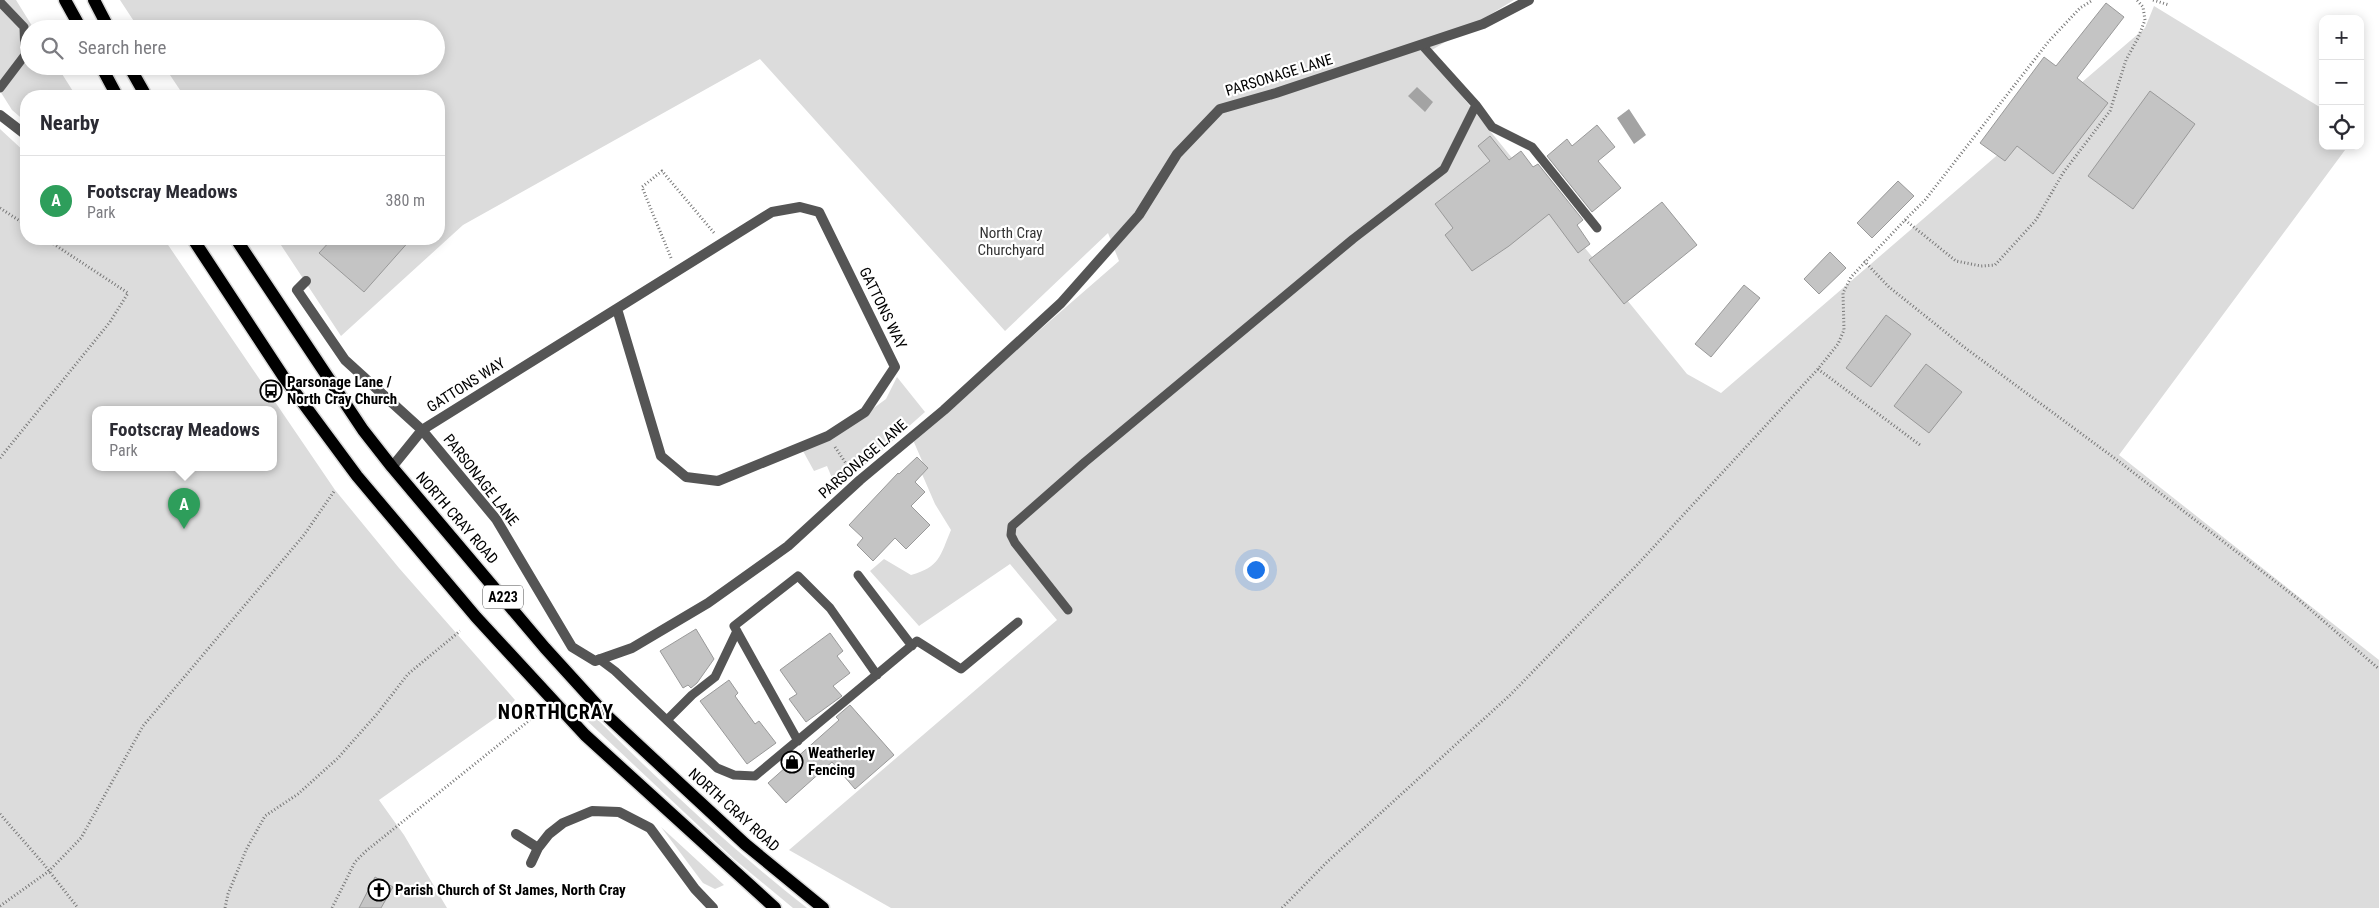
<!DOCTYPE html>
<meta charset="utf-8">
<style>
body{margin:0;font-family:"Roboto Condensed",sans-serif;background:#f2f2f3;color:#2b2b33}
.controls{position:absolute;right:15px;top:15px;display:grid;overflow:hidden;border-radius:10px;box-shadow:0 2px 12px #0003}
.controls button{width:45px;height:45px;display:grid;place-items:center;padding:0;border:0;border-bottom:1px solid #e1e1e2;background:#fff;color:#2b2b33;font:25px sans-serif}
.you{position:absolute;left:1255px;top:569px;width:18px;height:18px;margin:-12px;border:4px solid #fff;border-radius:50%;background:#1a73e8;box-shadow:0 0 0 8px #1a73e833}
.badge{display:grid;place-items:center;width:32px;height:32px;border-radius:50%;background:#000;color:#fff;font-size:16px;font-weight:700}
.pin{position:absolute;translate:-50% -41px;filter:drop-shadow(0 1px 2px #0008)}
.pin::after{content:'';position:absolute;top:26px;width:18px;height:15px;background:inherit;clip-path:polygon(0 0,100% 0,50% 100%)}
.popup{position:absolute;left:92px;top:406px;width:185px;height:65px;box-sizing:border-box;display:grid;place-content:center;border-radius:10px;background:#fff;filter:drop-shadow(0 1px 4px #0005);font-size:16px;white-space:nowrap;color:#7c7c81}
.popup b{font-size:19px;color:#2b2b33}
.popup::after{content:'';position:absolute;left:50%;top:100%;margin-left:-10px;border:10px solid transparent;border-top-color:#fff}
.list{margin:0;padding:0;list-style:none}
h2{display:flex;justify-content:space-between;align-items:center;height:65px;margin:0;padding:0 20px;font-size:21px}
h2 small{font-size:16px;font-weight:400;color:#7c7c81}
.list li{display:grid;grid-template-columns:32px 1fr auto;gap:15px;align-items:center;box-sizing:border-box;height:90px;padding:0 20px;border-top:1px solid #e1e1e2}
.list b{display:block;font-size:19px;white-space:nowrap}
.list p{margin:0;font-size:16px;white-space:nowrap;color:#7c7c81}
.list em{font-size:16px;font-style:normal;color:#7c7c81}
.icon{flex:none;width:28px;height:28px;fill:none;stroke:currentColor;stroke-width:2;stroke-linecap:round;stroke-linejoin:round}
.map{position:relative;flex:none;width:2379px;height:908px;overflow:hidden}
.search{position:absolute;background:#fff;box-shadow:0 2px 12px #0003;left:20px;top:20px;width:425px;height:55px;display:flex;align-items:center;gap:12px;box-sizing:border-box;padding:0 18px;border-radius:28px;color:#7c7c81;font-size:19px}
.panel{position:absolute;background:#fff;box-shadow:0 2px 12px #0003;left:20px;top:90px;width:425px;height:155px;border-radius:20px}
.map>svg:first-child{display:block}
.green{fill:#dcdcdc;fill-rule:evenodd}
.water{fill:#a3a3a3}
.building{fill:#c4c4c4;stroke:#999}
.lines{fill:none;stroke-linecap:round;stroke-linejoin:round}
.primary-casing{stroke:#dbdbdb;stroke-width:15}
.path{stroke:#777;stroke-width:3;stroke-dasharray:1 2.5;stroke-linecap:butt}
.lane{stroke:#555;stroke-width:9}
.street{stroke:#555;stroke-width:10}
.primary{stroke:#000;stroke-width:12}
.labels{text-anchor:middle;stroke-width:4.5;stroke-linejoin:round;paint-order:stroke}
.shield{fill:#fff;stroke:#4c4c4c;stroke-width:1}
.shield-label{font-size:14px;font-weight:bold;fill:#000}
.street-label{font-size:15px;fill:#000;stroke:#fff}
.park-label{font-size:15px;fill:#333;stroke:#fff}
.poi-label{font-size:15px;font-weight:bold;fill:#000;stroke:#fff;text-anchor:start}
.district-label{font-size:20px;font-weight:bold;letter-spacing:1px;fill:#000;stroke:#fff}
</style>
<div class="map">
<svg width="2379" height="908" viewBox="0 0 2379 908">
<rect width="100%" height="100%" fill="#fff"/>
<!-- green -->
<path class="green" d="M0,0H16L34,29H29V66H57L76,96H26V122L12,110L0,91Z
M120,0H1514L1427,53L1687,374L1721,393L2145,28L2154,6L2323,109V146H2348L2119,455L2379,660V908H891L789,850L1057,620L1010,564L919,626L870,571L884,559L911,575C940,567 940,556 951,530L935,504L922,474L928,468L923,463L913,440L1119,261L1108,233L1005,331L760,59L463,225L341,336L277,239H439V96H184L164,66H436V29H139Z
M0,129L26,153V239H164L335,490L399,568L515,700L504,712L379,800L404,835L447,908H0ZM95,410H273V468H95Z
M897,377L925,412L837,490L827,466L814,471L803,451L852,424L886,399Z
M590,712C658,780 730,848 807,908H793L735,860L583,717Z
M661,827L724,885L715,889L703,883Z"/>
<!-- water -->
<path class="water" d="M1417,87L1433,102L1425,112L1408,96Z
M1629,109L1646,135L1634,144L1617,118Z"/>
<!-- building -->
<path class="building" d="M2106,3L2124,17L2077,78L2108,103L2053,174L2017,146L2005,161L1980,143L2044,57L2056,66Z
M2150,91L2195,124L2133,209L2088,176Z
M1597,125L1615,147L1598,161L1621,188L1592,212L1547,156L1567,139L1572,146Z
M1490,136L1509,160L1521,151L1533,167L1538,164L1583,220L1577,225L1590,244L1578,253L1549,214L1509,246L1472,271L1445,235L1453,228L1435,204L1490,161L1478,146Z
M1898,181L1914,196L1872,238L1857,223Z
M1662,202L1697,245L1624,304L1589,260Z
M332,239H411L364,292L319,253Z
M1830,252L1846,268L1819,294L1804,279Z
M1744,285L1760,298L1711,357L1695,344Z
M1886,315L1911,334L1871,387L1846,368Z
M1926,364L1962,392L1929,433L1894,406Z
M917,457L928,468L915,482L925,492L911,506L930,525L906,549L895,538L873,561L857,545L863,538L849,525L898,473L899,474Z
M696,629L714,659L697,683L691,688L688,685L683,688L660,651Z
M830,633L843,651L837,656L850,673L833,686L842,696L806,722L789,699L797,694L780,670Z
M729,680L738,693L735,696L755,724L759,721L776,743L747,764L700,701Z
M850,705L894,755L855,789L832,762L786,803L768,783L839,720L836,717Z
M375,877L393,887L381,908H359Z"/>
<g class="lines">
<!-- primary casing -->
<g class="primary-casing">
<path id="primary" d="M65,0L81,29
M94,0L109,29
M101,66L117,96
M129,66L146,96
M193,239L283,376L357,476L476,617L585,735L775,908
M236,239L363,430L392,467L545,648L606,715L745,844L823,908"/>
</g>
<!-- path -->
<path class="path" d="M2153,0L2169,5
M0,208L26,225
M1905,220L1925,200L2049,41L2080,8L2093,0
M671,258L642,187L662,171L715,234
M1864,261L1889,287L1964,347L2117,460L2298,599L2379,669
M1818,369L1920,445
M835,447L851,471
M0,458L110,322L128,293L46,239
M0,814L42,862L78,908
M0,906L49,871L81,838L143,726L304,535L335,490
M225,908L228,894L246,850L265,816L298,794L338,758L377,714L408,674L460,631
M332,908L355,862L366,851L536,715
M1282,908L1327,862L1509,696L1637,565L1818,369L1838,344L1844,330L1843,293L1851,277L1905,220L1956,261L1981,266L1995,265L2036,220L2063,173L2110,111L2126,60L2138,38L2145,20L2143,7L2137,0"/>
<!-- lane -->
<path class="lane" d="M0,2L24,27L25,55L0,88
M1476,105L1492,127L1532,147L1597,228
M858,575L912,646
M1068,610L1015,543L1011,535L1012,526L1085,462L1353,239L1444,169L1476,105L1422,45
M599,659L615,671L717,768L734,775L755,776L917,641L961,669L1018,622
M667,720L692,695L715,677L737,631
M798,741L734,626L798,576L830,608L877,675"/>
<!-- street -->
<path class="street" d="M0,115L26,135
M306,281L297,290L345,360L422,430L496,519L572,647L595,661L632,648L708,603L788,546L860,480L944,410L1061,303L1139,215L1177,154L1220,109L1276,93L1483,24L1529,0
M392,467L422,430L772,212L800,207L819,212L895,367L865,412L828,436L718,481L686,477L661,456L617,309
M516,834L538,848L549,834L563,823L592,811L619,812L650,828L695,889L713,908
M531,863L538,848"/>
<!-- primary -->
<use href="#primary" class="primary"/>
</g>
<!-- icons -->
<defs>
<g id="bus-ring" transform="scale(1.125)"><circle r="9.5" fill="#fff" stroke="#000" stroke-width="1.5"/><path d="M-5-6H5V4H4V6H2V4H-2V6H-4V4H-5ZM-3.5-4V0h7V-4ZM-3.5 1.2v1.5H-2V1.2ZM2 1.2v1.5H3.5V1.2Z" fill="#000"/></g>
<g id="shop-ring" transform="scale(1.125)"><circle r="9.5" fill="#fff" stroke="#000" stroke-width="1.5"/><path d="M-5-2.5h2.3a2.7 3.5 0 0 1 5.4 0H5L5.5 6h-11ZM-1.5-2.5h3a1.5 2.3 0 0 0-3 0Z" fill="#000"/></g>
<g id="church-ring" transform="scale(1.125)"><circle r="9.5" fill="#fff" stroke="#000" stroke-width="1.5"/><path d="M-1.2-6h2.4v3.5h3.3v2.4h-3.3V6h-2.4V-.1h-3.3v-2.4h3.3Z" fill="#000"/></g>
</defs>
<g fill-rule="evenodd">
<use href="#bus-ring" x="271" y="391"/>
<use href="#shop-ring" x="792" y="762"/>
<use href="#church-ring" x="379" y="890"/>
</g>
<g class="labels">
<!-- shield labels -->
<rect class="shield" x="483" y="585.5" width="40" height="23" rx="4"/>
<g class="shield-label">
<text x="503" y="602">A223</text>
</g>
<!-- street labels -->
<g class="street-label">
<text transform="translate(1279 75) rotate(-17)" y="5">PARSONAGE LANE</text>
<text transform="translate(883 308) rotate(64)" y="5">GATTONS WAY</text>
<text transform="translate(466 385) rotate(-32)" y="5">GATTONS WAY</text>
<text transform="translate(863 459) rotate(-41)" y="5">PARSONAGE LANE</text>
<text transform="translate(481 480) rotate(52)" y="5">PARSONAGE LANE</text>
<text transform="translate(457 518) rotate(49)" y="5">NORTH CRAY ROAD</text>
<text transform="translate(734 810) rotate(42)" y="5">NORTH CRAY ROAD</text>
</g>
<!-- park labels -->
<g class="park-label">
<text x="1011" y="238">North Cray<tspan x="1011" dy="17">Churchyard</tspan></text>
</g>
<!-- poi labels -->
<g class="poi-label">
<text x="287" y="387">Parsonage Lane /<tspan x="287" dy="17">North Cray Church</tspan></text>
<text x="808" y="758">Weatherley<tspan x="808" dy="17">Fencing</tspan></text>
<text x="395" y="895">Parish Church of St James, North Cray</text>
</g>
<!-- district labels -->
<g class="district-label">
<text x="556" y="719">NORTH CRAY</text>
</g>
</g>
</svg>
<div class="controls">
<button>+</button>
<button>−</button>
<button><svg class="icon" aria-label="locate" viewBox="0 0 24 24"><circle cx="12" cy="12" r="6"/><path d="M12 2v4M12 18v4M2 12h4M18 12h4"/></svg></button>
</div>
<div class="you"></div>
<div class="pin badge" style="left:184px;top:529px;background:#2e9e5b">A</div>
<div class="popup"><b>Footscray Meadows</b>Park</div>
<div class="search"><svg class="icon" aria-label="search" viewBox="0 0 24 24"><circle cx="10" cy="10" r="6"/><path d="M15 15l6 6"/></svg>Search here</div>
<section class="panel">
<h2>Nearby<small></small></h2>
<ul class="list">
<li><span class="badge" style="background:#2e9e5b">A</span><div><b>Footscray Meadows</b><p>Park</p></div><em>380 m</em></li>
</ul>
</section>
</div>
